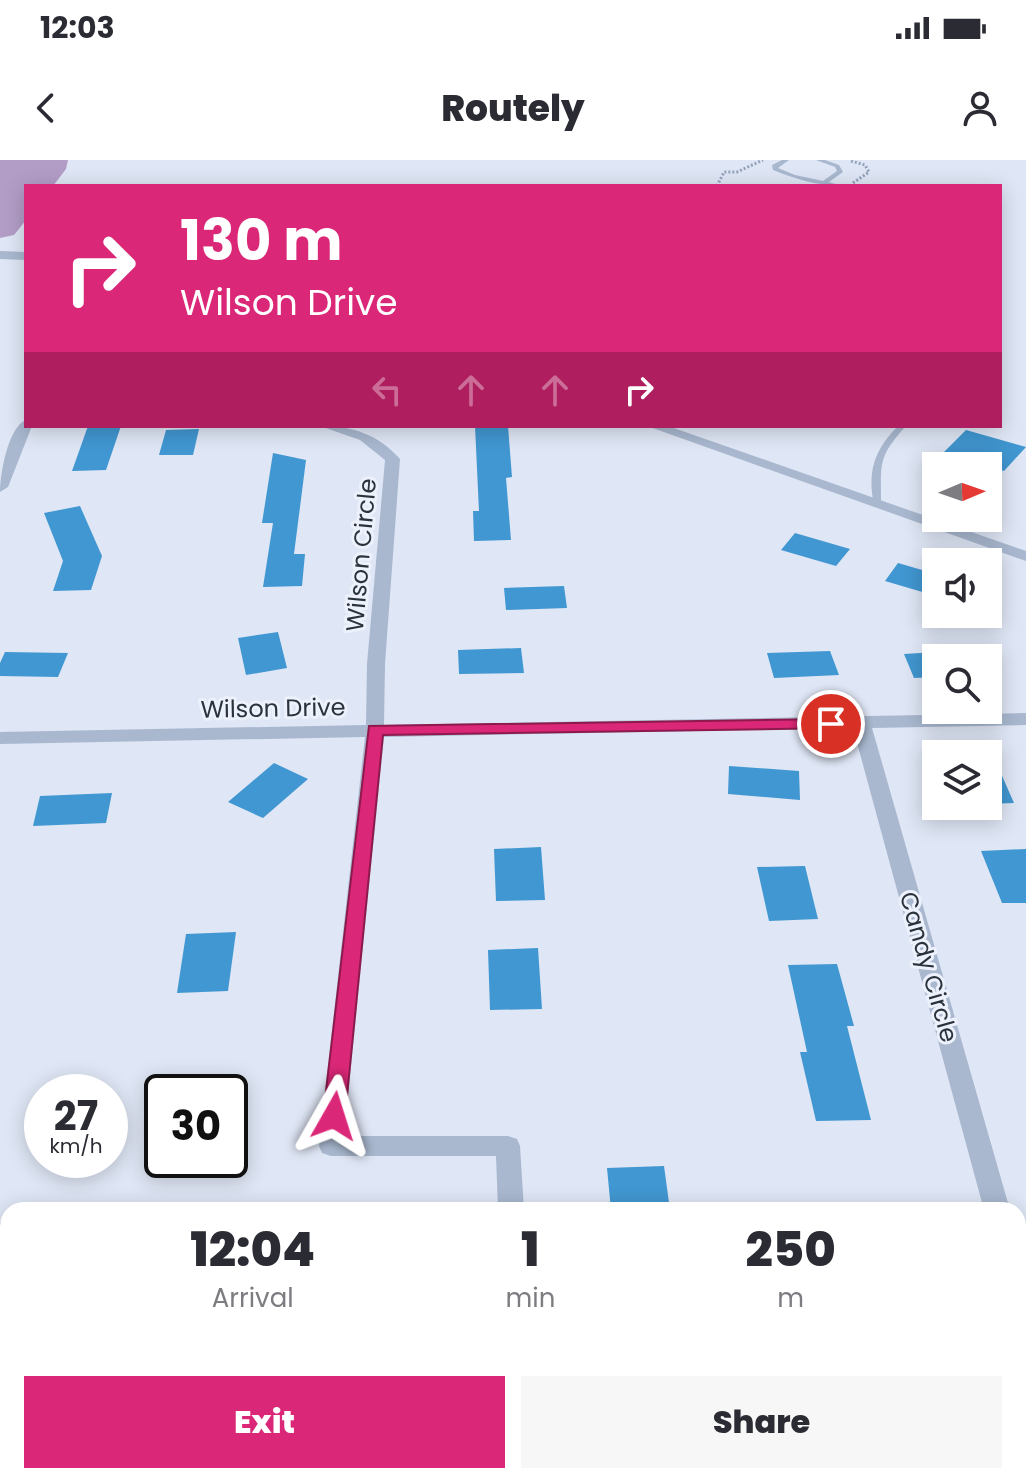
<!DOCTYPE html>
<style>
:root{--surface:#fff;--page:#f7f7f7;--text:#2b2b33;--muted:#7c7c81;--accent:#db2777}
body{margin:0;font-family:Poppins,sans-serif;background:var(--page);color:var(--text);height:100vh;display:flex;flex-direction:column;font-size:30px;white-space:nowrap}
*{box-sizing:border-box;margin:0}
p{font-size:26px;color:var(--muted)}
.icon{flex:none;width:44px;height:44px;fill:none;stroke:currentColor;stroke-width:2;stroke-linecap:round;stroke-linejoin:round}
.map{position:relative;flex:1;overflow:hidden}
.panel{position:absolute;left:0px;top:1042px;width:1026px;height:282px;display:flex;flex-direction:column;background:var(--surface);border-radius:24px 24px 0 0;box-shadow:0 4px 20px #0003}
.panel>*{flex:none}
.hud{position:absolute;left:24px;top:24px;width:978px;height:244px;border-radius:0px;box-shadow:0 4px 20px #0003;background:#db2777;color:#fff;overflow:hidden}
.needle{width:52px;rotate:88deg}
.tools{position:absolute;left:922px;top:292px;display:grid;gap:16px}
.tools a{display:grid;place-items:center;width:80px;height:80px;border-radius:0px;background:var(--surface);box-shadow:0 4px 20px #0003;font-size:40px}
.speed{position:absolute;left:24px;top:914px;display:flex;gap:16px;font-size:40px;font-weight:700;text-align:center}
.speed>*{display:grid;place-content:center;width:104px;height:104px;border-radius:50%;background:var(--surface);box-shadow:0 4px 20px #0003;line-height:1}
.speed small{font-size:20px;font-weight:400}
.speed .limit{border:4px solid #111;border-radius:12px;background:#fff;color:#111}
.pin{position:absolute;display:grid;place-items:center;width:68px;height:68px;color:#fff;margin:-34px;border:4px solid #fff;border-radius:50%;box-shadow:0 2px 8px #0007}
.me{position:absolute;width:88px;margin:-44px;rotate:6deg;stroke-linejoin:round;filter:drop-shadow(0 0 6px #0008)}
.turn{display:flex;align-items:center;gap:28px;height:168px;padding:0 24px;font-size:36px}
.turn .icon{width:104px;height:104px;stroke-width:2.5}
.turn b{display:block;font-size:56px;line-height:68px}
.lanes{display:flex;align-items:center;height:76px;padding:0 24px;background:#0003;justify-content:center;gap:40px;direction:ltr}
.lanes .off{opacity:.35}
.eta{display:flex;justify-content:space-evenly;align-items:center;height:136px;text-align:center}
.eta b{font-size:48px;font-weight:800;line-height:56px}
.cta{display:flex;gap:16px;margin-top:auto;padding:16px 24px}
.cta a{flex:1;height:92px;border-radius:0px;background:var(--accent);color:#fff;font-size:32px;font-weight:800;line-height:92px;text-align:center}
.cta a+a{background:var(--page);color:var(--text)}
.status{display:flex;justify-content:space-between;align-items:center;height:56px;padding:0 40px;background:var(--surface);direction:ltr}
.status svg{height:22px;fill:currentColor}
header{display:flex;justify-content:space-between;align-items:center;height:104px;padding:0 24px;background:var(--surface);font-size:36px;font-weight:800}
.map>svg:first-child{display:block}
.green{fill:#b29dc7}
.building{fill:#4197d1}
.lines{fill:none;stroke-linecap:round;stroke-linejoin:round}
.path{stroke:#93a3bb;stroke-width:3;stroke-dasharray:2 2;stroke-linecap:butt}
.service{fill:#a9b8cf;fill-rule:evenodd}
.minor{fill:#a9b8cf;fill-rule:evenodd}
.tertiary{fill:#a9b8cf;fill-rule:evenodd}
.route{fill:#db2777;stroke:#8e194d;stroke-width:2}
.labels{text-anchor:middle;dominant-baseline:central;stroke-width:6;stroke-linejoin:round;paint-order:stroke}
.street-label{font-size:24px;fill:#2a333c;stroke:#edf1fc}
</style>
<div class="status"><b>12:03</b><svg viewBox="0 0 49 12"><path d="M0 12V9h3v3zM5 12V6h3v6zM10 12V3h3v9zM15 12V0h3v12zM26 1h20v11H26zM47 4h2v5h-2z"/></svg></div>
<header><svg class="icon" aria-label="back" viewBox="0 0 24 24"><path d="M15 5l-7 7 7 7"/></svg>Routely<svg class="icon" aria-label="person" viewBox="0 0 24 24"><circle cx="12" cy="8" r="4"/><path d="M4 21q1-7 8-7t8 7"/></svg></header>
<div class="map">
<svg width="1026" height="1323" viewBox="0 0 1026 1323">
<rect width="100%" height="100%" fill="#dfe6f5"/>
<path class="green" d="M 0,0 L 68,0 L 66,9 L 53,26 L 26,26 L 26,60 L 14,75 L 0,78 Z
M 0,1062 L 8,1062 L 8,1316 L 277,1316 L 277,1323 L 0,1323 Z"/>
<path class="building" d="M 88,266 L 121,266 L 106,310 L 72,311 Z
M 475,266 L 508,266 L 512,317 L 506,318 L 511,380 L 474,381 L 473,351 L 479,351 Z
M 199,269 L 193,295 L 159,295 L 166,270 Z
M 966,270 L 1026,287 L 1004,311 L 943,293 Z
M 273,293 L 306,300 L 294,394 L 305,394 L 302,426 L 263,427 L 273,363 L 262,363 Z
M 80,346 L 102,396 L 91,430 L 53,431 L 63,401 L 44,353 Z
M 795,373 L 850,389 L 836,406 L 781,390 Z
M 898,403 L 936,414 L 936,436 L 885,421 Z
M 564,426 L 567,448 L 506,450 L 504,428 Z
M 278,472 L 287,508 L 246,515 L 238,478 Z
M 521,488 L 524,513 L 459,514 L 458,490 Z
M 830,491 L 839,515 L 774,518 L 767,493 Z
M 5,492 L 68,493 L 58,517 L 0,516 L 0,503 Z
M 936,492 L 936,517 L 914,518 L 904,494 Z
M 988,584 L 1014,643 L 988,644 Z
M 274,603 L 308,619 L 263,658 L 228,642 Z
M 729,606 L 799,611 L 800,640 L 728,634 Z
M 112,633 L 106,663 L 33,666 L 40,636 Z
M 541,687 L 545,740 L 496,741 L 494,689 Z
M 1026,689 L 1026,743 L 1002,743 L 981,691 Z
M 805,706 L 818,759 L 769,761 L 757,707 Z
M 236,772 L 228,831 L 177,833 L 186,774 Z
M 538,788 L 542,849 L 490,850 L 488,790 Z
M 837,804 L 854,866 L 847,866 L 871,960 L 816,961 L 800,892 L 807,892 L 788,805 Z
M 664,1006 L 670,1050 L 611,1050 L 607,1008 Z"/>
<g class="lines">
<path class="path" d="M 851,1 L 865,5 L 869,12 L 853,23
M 717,26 L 724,12 L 737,12 L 763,0"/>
<path class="service" d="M 782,0 L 789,0 L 778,8 L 795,15 L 823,21 L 837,11 L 835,7 L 816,0 L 825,0 L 839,5 L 843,12 L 829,22 L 842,26 C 819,26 795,19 773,10 L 772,5 Z
M 898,266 L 906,266 C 878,297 881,302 881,343 L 877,346 L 874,345 C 867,312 874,290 898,266 Z"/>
<path class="minor" d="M 26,260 L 26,266 L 32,266 L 8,327 L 0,332 C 0,314 8,267 26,260 Z
M 320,266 C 352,266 378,274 400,299 L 385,504 L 384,565 L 1026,553 L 1026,565 L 872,568 L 1010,1050 L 984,1050 L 853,568 L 384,577 L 344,976 L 508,976 L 517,979 L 520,986 L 524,1050 L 498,1050 L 496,996 L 331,996 L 322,993 L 319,986 L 365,577 L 0,584 L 0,572 L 366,565 L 367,504 L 385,300 L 360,280 Z
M 1018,1112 L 1026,1115 L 1026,1164 L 1018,1161 Z
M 509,1316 L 539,1316 L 538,1323 L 508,1323 Z"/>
<path class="tertiary" d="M 0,91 L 26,92 L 26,100 L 0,99 Z
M 647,266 L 668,266 L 1026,391 L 1026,401 Z"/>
</g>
<path class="route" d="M 831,559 L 837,560 L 839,564 L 837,568 L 383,575 L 345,956 L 342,963 L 334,965 L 326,963 L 323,956 L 369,566 Z"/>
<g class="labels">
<g class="street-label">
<text transform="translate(361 395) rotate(-85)">Wilson Circle</text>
<text transform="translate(273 548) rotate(-1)">Wilson Drive</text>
<text transform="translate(929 807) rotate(74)">Candy Circle</text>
</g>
</g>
</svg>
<div class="tools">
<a><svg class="needle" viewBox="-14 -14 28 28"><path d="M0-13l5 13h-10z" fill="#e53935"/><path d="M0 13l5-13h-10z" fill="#7c7c81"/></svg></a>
<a><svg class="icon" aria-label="sound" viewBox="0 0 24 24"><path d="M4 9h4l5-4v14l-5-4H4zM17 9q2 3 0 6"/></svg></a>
<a><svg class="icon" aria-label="search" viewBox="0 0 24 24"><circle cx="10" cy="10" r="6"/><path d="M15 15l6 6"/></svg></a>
<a><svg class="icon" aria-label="layers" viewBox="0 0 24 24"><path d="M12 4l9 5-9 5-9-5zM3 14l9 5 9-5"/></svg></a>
</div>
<div class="speed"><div>27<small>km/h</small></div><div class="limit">30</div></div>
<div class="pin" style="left:831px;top:564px;background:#d93025"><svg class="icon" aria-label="arrive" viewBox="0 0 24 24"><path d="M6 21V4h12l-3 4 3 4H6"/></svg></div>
<svg class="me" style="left:334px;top:956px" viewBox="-20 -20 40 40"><path d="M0-17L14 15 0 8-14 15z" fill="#db2777" stroke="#fff" stroke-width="4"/></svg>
<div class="hud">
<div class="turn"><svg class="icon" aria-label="right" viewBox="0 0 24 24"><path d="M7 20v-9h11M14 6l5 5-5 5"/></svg><div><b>130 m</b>Wilson Drive</div></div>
<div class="lanes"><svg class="icon off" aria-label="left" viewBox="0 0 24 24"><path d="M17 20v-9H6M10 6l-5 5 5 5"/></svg><svg class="icon off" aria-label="ahead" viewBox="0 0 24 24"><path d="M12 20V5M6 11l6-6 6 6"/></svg><svg class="icon off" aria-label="ahead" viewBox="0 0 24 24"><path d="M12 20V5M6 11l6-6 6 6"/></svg><svg class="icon" aria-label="right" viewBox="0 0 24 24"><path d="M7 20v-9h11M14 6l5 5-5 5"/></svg></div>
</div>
<section class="panel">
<div class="eta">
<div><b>12:04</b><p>Arrival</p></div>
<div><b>1</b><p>min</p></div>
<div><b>250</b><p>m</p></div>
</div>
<div class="cta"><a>Exit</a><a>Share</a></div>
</section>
</div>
